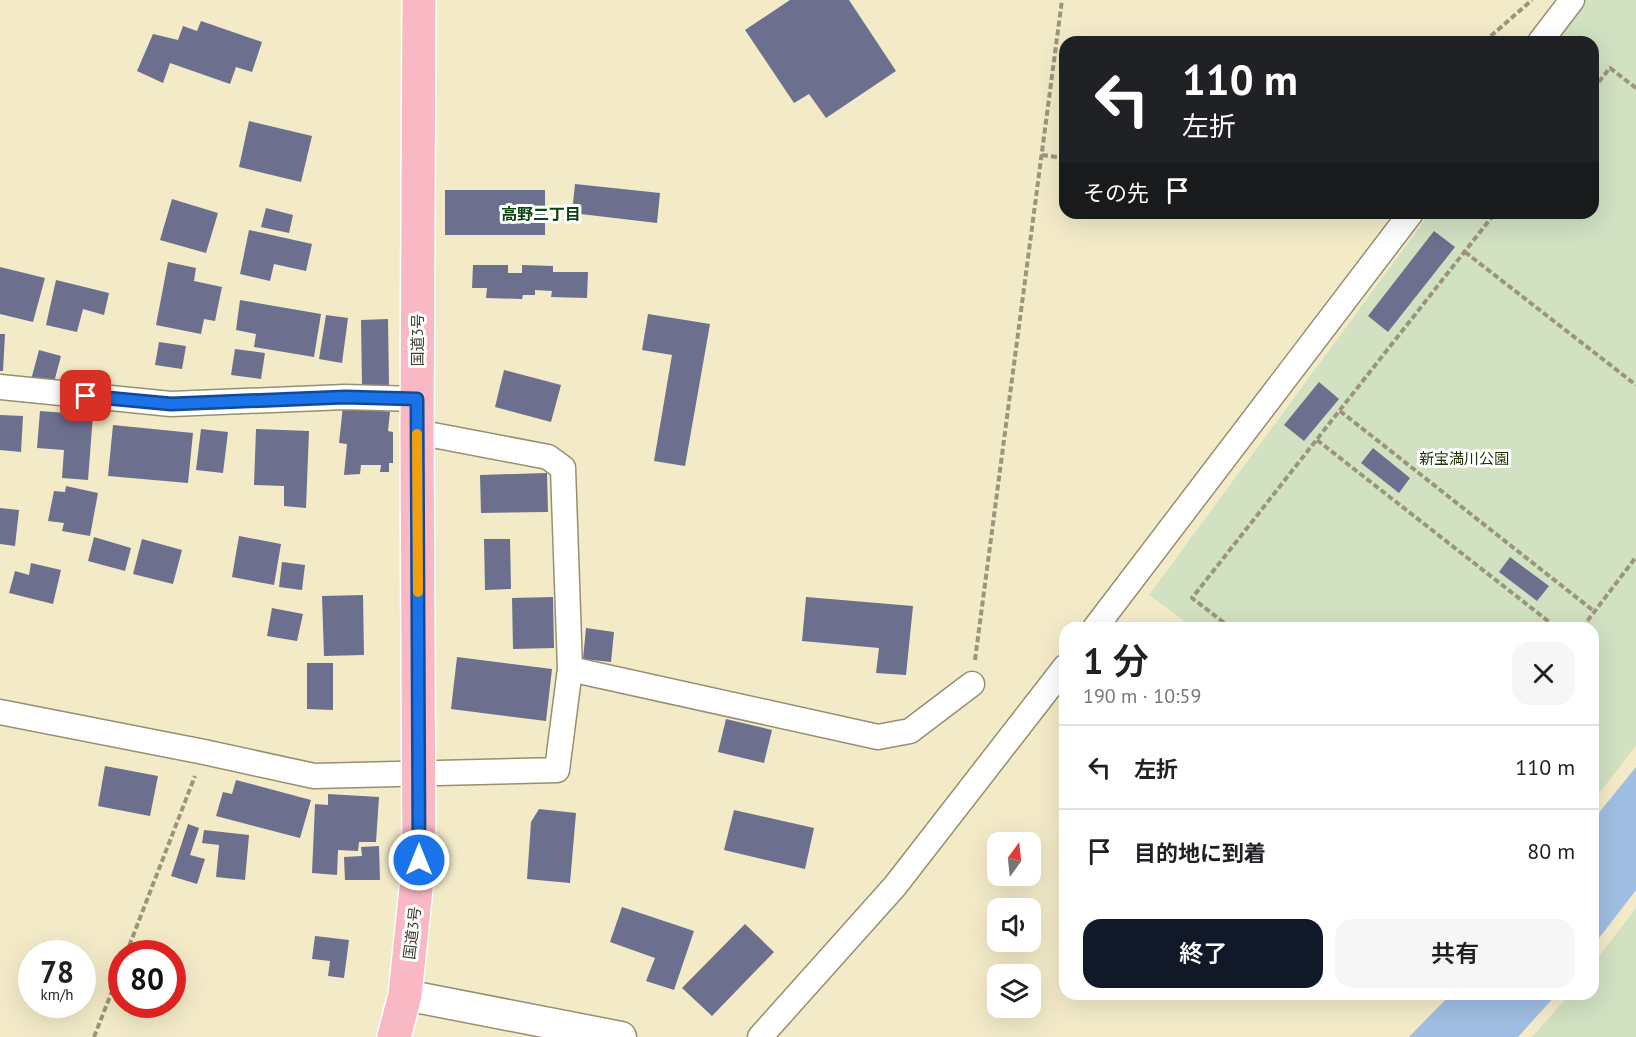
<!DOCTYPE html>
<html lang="ja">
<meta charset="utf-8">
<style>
:root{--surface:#fff;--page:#f6f6f6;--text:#202124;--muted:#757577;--line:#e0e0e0;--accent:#111827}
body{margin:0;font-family:"PT Sans","Noto Sans JP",sans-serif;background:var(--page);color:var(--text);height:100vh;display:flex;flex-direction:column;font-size:22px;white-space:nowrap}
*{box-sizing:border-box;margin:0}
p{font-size:20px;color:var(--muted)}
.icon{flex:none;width:33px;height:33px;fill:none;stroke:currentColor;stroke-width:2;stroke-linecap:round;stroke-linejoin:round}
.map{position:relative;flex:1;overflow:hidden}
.side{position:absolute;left:1059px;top:622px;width:540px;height:378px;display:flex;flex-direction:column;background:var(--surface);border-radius:18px;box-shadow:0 6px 24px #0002}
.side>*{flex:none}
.banner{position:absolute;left:1059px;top:36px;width:540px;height:183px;border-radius:18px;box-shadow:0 6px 24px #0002;background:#202124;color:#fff;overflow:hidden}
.needle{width:39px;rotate:15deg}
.controls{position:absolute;left:987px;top:832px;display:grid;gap:12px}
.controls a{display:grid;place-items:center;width:54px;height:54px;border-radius:12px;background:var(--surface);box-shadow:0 6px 24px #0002;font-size:30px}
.speed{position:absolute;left:18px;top:940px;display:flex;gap:12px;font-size:30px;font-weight:700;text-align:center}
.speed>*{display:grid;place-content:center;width:78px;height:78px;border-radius:50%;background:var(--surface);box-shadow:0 6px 24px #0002;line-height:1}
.speed small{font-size:15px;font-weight:400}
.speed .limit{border:9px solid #d22;background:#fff;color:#111}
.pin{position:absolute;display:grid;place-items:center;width:51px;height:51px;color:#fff;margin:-26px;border-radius:12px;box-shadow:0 3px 9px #0006}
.me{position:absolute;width:66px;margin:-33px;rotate:0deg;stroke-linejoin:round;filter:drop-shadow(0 0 4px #0008)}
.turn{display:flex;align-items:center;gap:21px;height:126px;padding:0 24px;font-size:27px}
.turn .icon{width:78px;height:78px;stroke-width:2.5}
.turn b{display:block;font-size:42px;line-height:51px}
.then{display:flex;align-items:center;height:57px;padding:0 24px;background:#0003;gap:12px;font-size:22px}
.round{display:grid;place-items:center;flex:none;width:63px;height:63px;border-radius:18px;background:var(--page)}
.overview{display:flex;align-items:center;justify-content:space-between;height:102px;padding:0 24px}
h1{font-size:36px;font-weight:600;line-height:45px}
.cta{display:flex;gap:12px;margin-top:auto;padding:12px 24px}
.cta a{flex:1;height:69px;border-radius:18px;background:var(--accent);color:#fff;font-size:24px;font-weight:600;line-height:69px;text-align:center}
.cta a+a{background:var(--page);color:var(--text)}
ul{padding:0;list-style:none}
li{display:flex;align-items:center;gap:18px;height:84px;padding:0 24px;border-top:2px solid var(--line)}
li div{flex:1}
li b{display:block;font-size:22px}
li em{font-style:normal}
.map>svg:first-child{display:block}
.green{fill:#d2e1c2}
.water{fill:#a0bee3}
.building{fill:#6c6f8d}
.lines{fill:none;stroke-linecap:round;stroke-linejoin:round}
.minor-casing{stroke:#978f6f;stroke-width:27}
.tertiary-casing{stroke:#978f6f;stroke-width:33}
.trunk-casing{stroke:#fff;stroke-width:36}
.path{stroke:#9b957c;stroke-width:4;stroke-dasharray:6 3;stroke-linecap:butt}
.minor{stroke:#fff;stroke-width:24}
.tertiary{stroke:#fff;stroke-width:30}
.trunk{stroke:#f8b8c4;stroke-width:33}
.route-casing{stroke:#114b97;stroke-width:15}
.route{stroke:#1a73e8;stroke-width:10}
.slow{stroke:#f59e0b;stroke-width:10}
.labels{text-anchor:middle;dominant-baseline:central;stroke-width:6;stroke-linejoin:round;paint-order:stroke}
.street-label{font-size:15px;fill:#3f3c2e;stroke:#fff}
.park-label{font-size:15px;fill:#1f3000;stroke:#fff}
.neighbourhood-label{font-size:16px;font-weight:bold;fill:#0c4410;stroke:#fff}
</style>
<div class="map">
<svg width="1636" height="1037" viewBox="0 0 1636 1037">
<rect width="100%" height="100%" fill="#f3ebc8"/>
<path class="green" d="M 1585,0 L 1636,0 L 1636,746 L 1593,801 L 1593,628 L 1194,628 L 1149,595 L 1430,213 L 1593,213 L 1593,42 L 1554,42 Z
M 1636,908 L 1636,1037 L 1532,1037 L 1569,995 L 1593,994 L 1593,964 Z"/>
<path class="water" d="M 1636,767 L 1636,890 L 1593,946 L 1593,820 Z
M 1451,994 L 1556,994 L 1556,995 L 1518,1037 L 1409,1037 Z"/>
<path class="building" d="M 790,0 L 849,0 L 896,71 L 826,118 L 809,94 L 794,103 L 745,30 Z
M 201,21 L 262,42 L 252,72 L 236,67 L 230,84 L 170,63 L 163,83 L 137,71 L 153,34 L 178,40 L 183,26 L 197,31 Z
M 249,121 L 312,136 L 301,182 L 239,167 Z
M 575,184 L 660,193 L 657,223 L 572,213 Z
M 445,190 L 545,190 L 545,235 L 445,235 Z
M 172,199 L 218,213 L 206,253 L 160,240 Z
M 266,208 L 293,215 L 289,233 L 261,227 Z
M 249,230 L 312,244 L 306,271 L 274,264 L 270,281 L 240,274 Z
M 1434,231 L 1455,247 L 1388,332 L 1368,316 Z
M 168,262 L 196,268 L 194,281 L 222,287 L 215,321 L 204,319 L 201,334 L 156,325 Z
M 473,265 L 508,265 L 508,273 L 522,273 L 522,265 L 553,266 L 553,272 L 588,272 L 587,298 L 551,297 L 552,291 L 535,290 L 535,295 L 523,295 L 522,299 L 486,298 L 487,288 L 472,288 Z
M 0,267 L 45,278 L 33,322 L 0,314 Z
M 56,280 L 109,293 L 104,315 L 83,309 L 77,332 L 46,325 Z
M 240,300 L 321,314 L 314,357 L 254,347 L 256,334 L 236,330 Z
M 648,314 L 710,324 L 685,466 L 654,461 L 672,355 L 642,350 Z
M 326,315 L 348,318 L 342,363 L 319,359 Z
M 388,319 L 389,385 L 362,386 L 361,320 Z
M 0,334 L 5,334 L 3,371 L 0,371 Z
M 159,342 L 186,346 L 182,369 L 155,365 Z
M 235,349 L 265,353 L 261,379 L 231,375 Z
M 39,350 L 61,356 L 53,386 L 31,380 Z
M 504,370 L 561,385 L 551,422 L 495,407 Z
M 1319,382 L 1339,399 L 1304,441 L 1284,425 Z
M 343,406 L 390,412 L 388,431 L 393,432 L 393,463 L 389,463 L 389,472 L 380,472 L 381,465 L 361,465 L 360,474 L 344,475 L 347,444 L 339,443 Z
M 40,411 L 93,415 L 88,480 L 62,478 L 64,450 L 37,448 Z
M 0,415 L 23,416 L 21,452 L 0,450 Z
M 113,425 L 193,433 L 188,483 L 108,476 Z
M 201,429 L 228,432 L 223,473 L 196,470 Z
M 256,429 L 309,431 L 306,508 L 284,506 L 284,486 L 254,485 Z
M 1373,448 L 1410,478 L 1399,493 L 1361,463 Z
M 547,473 L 548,512 L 481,513 L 480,475 Z
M 66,486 L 98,493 L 90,536 L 62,531 L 64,523 L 48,521 L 54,491 L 65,492 Z
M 0,508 L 19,510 L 15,546 L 0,544 Z
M 239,536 L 281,544 L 274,585 L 232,577 Z
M 94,537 L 131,548 L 125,571 L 88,561 Z
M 142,539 L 182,550 L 173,584 L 133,574 Z
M 484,539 L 510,539 L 511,589 L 485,590 Z
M 1510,557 L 1549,586 L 1537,601 L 1499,572 Z
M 282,562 L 305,565 L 302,590 L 279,587 Z
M 31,563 L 61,570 L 53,604 L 9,593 L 15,571 L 29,575 Z
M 363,595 L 364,655 L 324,656 L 322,596 Z
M 553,597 L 554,648 L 513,649 L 512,598 Z
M 806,597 L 913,606 L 906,675 L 876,673 L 879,648 L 802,641 Z
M 272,608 L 303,614 L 297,641 L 267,636 Z
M 586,628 L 614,632 L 611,662 L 583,659 Z
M 457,657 L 552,669 L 546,721 L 451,709 Z
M 307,663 L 333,663 L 333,710 L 307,709 Z
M 726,719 L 772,730 L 764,763 L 718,752 Z
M 105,766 L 158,776 L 150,816 L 98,806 Z
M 236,780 L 311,800 L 300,838 L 216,816 L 223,792 L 232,794 Z
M 328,794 L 379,797 L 376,842 L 359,842 L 358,851 L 338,850 L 337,875 L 312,873 L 315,804 L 328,805 Z
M 539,809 L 576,813 L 570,883 L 527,879 L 531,822 Z
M 734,810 L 814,828 L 805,869 L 724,850 Z
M 188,824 L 199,828 L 190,855 L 205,859 L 197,884 L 171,876 Z
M 204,830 L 249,835 L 245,880 L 216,877 L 219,845 L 202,843 Z
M 379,846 L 380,880 L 345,880 L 344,857 L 362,856 L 361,847 Z
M 622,907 L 694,931 L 674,990 L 646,981 L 655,958 L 610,942 Z
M 745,924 L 774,952 L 712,1016 L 682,988 Z
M 315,936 L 349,940 L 344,978 L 328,976 L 330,961 L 312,959 Z"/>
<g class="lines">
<g class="minor-casing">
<path id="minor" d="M 1540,42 L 1572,0
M 0,387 L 171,404 L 345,397 L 417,399
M 417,432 L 548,457 L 563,468 L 570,669
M 1095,628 L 1411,213
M 0,712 L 204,752 L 314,776 L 557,770 L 570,669 L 878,737 L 910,731 L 972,684
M 760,1037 L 895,886 L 1065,667"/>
</g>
<g class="tertiary-casing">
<path id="tertiary" d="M 405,995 L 621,1037"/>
</g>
<g class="trunk-casing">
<path id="trunk" d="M 394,1037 L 405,995 L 419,860 L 417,432 L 419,0"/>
</g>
<path class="path" d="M 1484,42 L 1532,0
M 1593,89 L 1610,68 L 1636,88
M 1042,155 L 1065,158
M 1465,252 L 1636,385
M 1340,411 L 1595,612
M 1317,440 L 1557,628
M 1231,628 L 1192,598 L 1495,213
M 1582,628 L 1636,557
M 975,660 L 1062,0
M 126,954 L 195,776
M 94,1037 L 122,966"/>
<use href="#minor" class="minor"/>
<use href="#tertiary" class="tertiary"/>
<use href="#trunk" class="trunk"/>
</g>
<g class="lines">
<g class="route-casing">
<path id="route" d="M 86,396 L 171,404 L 345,397 L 417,399 L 419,860"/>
</g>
<use href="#route" class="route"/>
<path class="slow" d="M 417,434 L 418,592"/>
</g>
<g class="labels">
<g class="street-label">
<text transform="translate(417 340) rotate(-90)">国道3号</text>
<text transform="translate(412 933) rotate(-83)">国道3号</text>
</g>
<g class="park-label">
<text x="1464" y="458">新宝満川公園</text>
</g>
<g class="neighbourhood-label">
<text x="541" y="214">高野二丁目</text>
</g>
</g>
</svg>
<div class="controls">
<a><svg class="needle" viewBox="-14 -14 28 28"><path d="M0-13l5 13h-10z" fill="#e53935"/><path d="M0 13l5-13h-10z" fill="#757577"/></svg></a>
<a><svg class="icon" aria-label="sound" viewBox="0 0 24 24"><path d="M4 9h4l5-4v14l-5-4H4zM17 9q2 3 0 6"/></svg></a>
<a><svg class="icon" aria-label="layers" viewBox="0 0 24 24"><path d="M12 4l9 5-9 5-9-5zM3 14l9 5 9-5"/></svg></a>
</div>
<div class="speed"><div>78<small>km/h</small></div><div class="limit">80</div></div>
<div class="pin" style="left:86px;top:396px;background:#d93025"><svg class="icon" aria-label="arrive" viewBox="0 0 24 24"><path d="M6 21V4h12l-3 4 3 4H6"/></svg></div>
<svg class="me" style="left:419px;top:860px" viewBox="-20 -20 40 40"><circle r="17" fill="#1a73e8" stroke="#fff" stroke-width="3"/><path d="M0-11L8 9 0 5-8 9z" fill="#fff"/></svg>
<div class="banner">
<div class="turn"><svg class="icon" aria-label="left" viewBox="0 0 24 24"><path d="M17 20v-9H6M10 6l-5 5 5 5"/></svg><div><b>110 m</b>左折</div></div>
<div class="then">その先<svg class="icon" aria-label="arrive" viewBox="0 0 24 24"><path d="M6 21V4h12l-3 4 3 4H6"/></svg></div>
</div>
<section class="side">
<div class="overview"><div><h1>1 分</h1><p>190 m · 10:59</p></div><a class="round"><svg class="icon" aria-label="close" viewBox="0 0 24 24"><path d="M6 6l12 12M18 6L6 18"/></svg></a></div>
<ul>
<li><svg class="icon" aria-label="left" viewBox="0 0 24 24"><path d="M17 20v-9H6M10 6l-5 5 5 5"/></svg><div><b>左折</b></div><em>110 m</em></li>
<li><svg class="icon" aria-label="arrive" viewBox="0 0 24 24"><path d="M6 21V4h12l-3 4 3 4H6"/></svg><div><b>目的地に到着</b></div><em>80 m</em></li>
</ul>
<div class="cta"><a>終了</a><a>共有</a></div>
</section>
</div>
